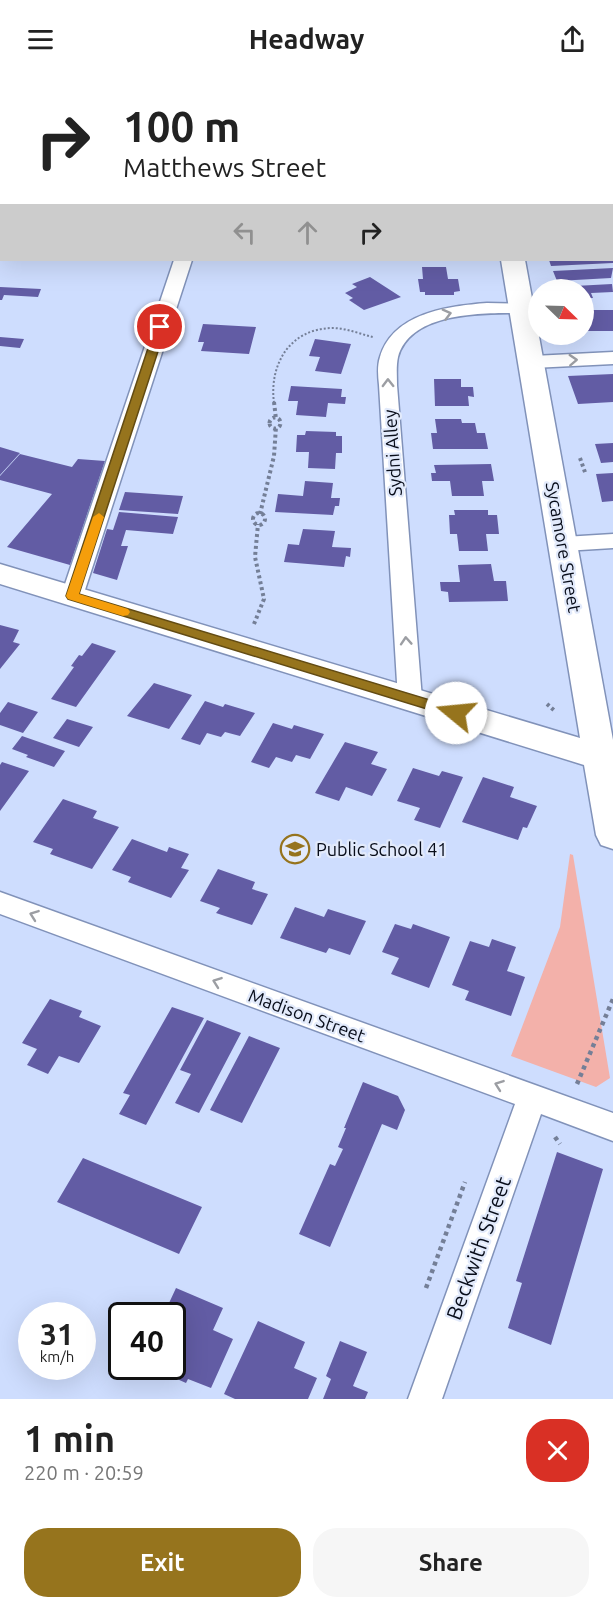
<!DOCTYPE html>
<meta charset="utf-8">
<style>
:root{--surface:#fff;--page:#f6f6f6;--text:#222;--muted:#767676;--accent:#96741d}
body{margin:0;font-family:Ubuntu,sans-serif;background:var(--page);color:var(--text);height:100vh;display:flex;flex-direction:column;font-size:22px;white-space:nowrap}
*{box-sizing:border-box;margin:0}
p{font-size:20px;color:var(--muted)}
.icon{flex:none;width:33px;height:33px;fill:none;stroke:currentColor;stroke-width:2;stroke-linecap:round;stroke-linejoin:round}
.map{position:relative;height:1321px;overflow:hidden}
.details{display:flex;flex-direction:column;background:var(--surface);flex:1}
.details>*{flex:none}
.hud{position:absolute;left:0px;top:0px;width:614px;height:183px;box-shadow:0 6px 24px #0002;background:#fff;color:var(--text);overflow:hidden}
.needle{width:39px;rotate:113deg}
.controls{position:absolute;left:528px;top:201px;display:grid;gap:12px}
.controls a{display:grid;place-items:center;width:66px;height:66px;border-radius:50%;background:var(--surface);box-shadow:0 6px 24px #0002;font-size:30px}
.speed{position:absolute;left:18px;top:1224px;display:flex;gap:12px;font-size:30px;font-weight:700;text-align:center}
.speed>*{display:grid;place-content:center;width:78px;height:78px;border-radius:50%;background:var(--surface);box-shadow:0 6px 24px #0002;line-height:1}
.speed small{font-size:15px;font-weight:400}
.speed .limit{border:3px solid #111;border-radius:9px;background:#fff;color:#111}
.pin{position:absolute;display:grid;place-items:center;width:51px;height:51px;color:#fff;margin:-26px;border:3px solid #fff;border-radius:50%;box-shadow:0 2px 6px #0007}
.me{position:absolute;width:66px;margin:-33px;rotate:287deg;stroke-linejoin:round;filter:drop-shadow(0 0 4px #0008)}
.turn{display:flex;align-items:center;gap:21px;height:126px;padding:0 24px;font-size:27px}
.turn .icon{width:78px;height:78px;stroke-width:2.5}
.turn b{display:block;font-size:42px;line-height:51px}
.lanes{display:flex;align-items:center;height:57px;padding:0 24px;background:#0003;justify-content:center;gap:30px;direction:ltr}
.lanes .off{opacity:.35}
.round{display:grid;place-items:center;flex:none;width:63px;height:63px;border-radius:24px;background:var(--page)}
.overview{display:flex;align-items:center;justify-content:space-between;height:102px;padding:0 24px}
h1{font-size:36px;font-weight:700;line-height:45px}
.action{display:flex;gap:12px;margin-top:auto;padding:12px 24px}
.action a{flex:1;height:69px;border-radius:24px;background:var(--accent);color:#fff;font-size:24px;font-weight:700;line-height:69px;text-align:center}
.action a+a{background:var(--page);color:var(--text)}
header{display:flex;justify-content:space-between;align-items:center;height:78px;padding:0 24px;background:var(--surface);font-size:27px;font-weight:700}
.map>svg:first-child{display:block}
.green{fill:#f3b1aa}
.building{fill:#625ca4}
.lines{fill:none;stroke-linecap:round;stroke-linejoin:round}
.lane-casing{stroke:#8192b9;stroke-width:3}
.street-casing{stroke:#8192b9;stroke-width:3}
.secondary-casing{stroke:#8192b9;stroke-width:3}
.path-far2{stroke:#747f97;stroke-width:2;stroke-dasharray:2 2;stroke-linecap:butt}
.path-far1{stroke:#747f97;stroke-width:4;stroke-dasharray:3 3;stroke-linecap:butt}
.path{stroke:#747f97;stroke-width:4.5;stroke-dasharray:4 4;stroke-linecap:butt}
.lane{fill:#fff;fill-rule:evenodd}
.street{fill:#fff;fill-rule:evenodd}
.secondary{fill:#fff;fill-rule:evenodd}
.oneway{stroke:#9c9ea3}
.route{fill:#96741d;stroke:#624b13;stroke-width:1.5}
.slow{fill:#f59e0b}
.labels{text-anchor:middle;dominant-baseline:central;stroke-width:4.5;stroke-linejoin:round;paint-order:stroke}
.street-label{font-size:18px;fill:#070c19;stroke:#e2eafb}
.poi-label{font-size:18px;fill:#070c19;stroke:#e2eafb;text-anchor:start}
.near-street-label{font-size:21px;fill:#070c19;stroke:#e2eafb}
</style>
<header><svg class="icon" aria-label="menu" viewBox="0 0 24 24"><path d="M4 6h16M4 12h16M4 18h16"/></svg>Headway<svg class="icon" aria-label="share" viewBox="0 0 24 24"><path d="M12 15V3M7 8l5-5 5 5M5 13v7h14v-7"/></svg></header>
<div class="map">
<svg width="613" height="1321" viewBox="0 0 613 1321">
<rect width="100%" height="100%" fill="#ceddfe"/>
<path class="green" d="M 570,776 L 573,777 L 610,1000 L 596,1009 L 511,978 L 560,849 Z"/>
<path class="building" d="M 549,182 L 613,182 L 613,185 L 551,188 Z
M 422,189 L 446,189 L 448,201 L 458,201 L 460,213 L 454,214 L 454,217 L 425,217 L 425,214 L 420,214 L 418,201 L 423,201 Z
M 613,190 L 611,200 L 557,203 L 553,193 Z
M 370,199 L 401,219 L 364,232 L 349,222 L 353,220 L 345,215 L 357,209 L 352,206 Z
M 612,206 L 613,214 L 591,215 L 593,220 L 584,220 L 584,212 L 557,212 L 556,209 Z
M 0,209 L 41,211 L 38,219 L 4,217 L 2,222 L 0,222 Z
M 586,232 L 613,232 L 613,253 L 586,253 L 584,243 L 584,239 L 588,239 Z
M 203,246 L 256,249 L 249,276 L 201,273 L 204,264 L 198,264 Z
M 0,259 L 24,261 L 20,270 L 0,268 Z
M 315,261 L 351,266 L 341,296 L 315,293 L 320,279 L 309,278 Z
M 613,296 L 613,324 L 578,326 L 568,298 Z
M 434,301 L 461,301 L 461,309 L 473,309 L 474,319 L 468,318 L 469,328 L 435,328 Z
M 291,308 L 342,311 L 341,319 L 346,319 L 345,326 L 328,325 L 326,339 L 296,337 L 298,323 L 288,323 Z
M 435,341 L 461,341 L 462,345 L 475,345 L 477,355 L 485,355 L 488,371 L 433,371 L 431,355 L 437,355 Z
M 306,353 L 336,354 L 336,358 L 342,358 L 342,375 L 336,375 L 335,391 L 308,390 L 309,374 L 296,374 L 297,357 L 305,357 Z
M 613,365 L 613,384 L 601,385 L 595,366 Z
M 0,369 L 20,375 L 0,397 Z
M 20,376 L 72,389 L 78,381 L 105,383 L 70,487 L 7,469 L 52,416 L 0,402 L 0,398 Z
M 491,386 L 494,403 L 482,403 L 484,418 L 452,418 L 450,403 L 432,403 L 431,395 L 436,395 L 434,387 Z
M 613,395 L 613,423 L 602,424 L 596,396 Z
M 305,403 L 333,405 L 331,420 L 340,420 L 339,428 L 335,428 L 333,437 L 275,434 L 278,416 L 303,418 Z
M 125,414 L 183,418 L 178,436 L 119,432 Z
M 454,432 L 488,432 L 488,437 L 497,437 L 499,456 L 486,456 L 488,473 L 459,473 L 457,456 L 450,456 L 449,437 L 455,437 Z
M 119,434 L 178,439 L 173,456 L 126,452 L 121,468 L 128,468 L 117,502 L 93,495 L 107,451 L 113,452 Z
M 303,451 L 335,453 L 332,469 L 351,470 L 350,479 L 346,478 L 344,489 L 284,484 L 288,466 L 299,467 Z
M 491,486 L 494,503 L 506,503 L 508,523 L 449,524 L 448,514 L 441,513 L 440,504 L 460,504 L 458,487 Z
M 0,547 L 19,552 L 13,564 L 20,566 L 0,591 Z
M 92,565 L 116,573 L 76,629 L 51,621 L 74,589 L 71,588 L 79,577 L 82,578 Z
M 154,605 L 192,617 L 169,651 L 127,638 Z
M 205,623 L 223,629 L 225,626 L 255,635 L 240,658 L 225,654 L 221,659 L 207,655 L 200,667 L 181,661 Z
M 8,624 L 38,634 L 23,655 L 0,647 L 0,635 Z
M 67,641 L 93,649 L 79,669 L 53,660 Z
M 273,645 L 292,651 L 294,647 L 324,656 L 310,681 L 296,677 L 292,684 L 276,679 L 269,690 L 251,684 Z
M 22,658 L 65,673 L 54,689 L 26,679 L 28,677 L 12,671 Z
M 345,664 L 378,674 L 371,686 L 387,691 L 372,718 L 346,709 L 339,723 L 315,715 Z
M 2,684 L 29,693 L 0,733 L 0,687 Z
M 413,690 L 439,698 L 442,693 L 463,699 L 440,750 L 414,742 L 420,730 L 397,723 Z
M 483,699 L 514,709 L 510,719 L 537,728 L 527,750 L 523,749 L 518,762 L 462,744 Z
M 63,721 L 97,733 L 93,740 L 119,749 L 92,791 L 50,776 L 53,771 L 33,764 Z
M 132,761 L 167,774 L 169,769 L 189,776 L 181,790 L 189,792 L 171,820 L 128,804 L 131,799 L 112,792 Z
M 218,791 L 255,804 L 252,811 L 268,816 L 252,847 L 216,835 L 220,830 L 200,823 Z
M 295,829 L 324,839 L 328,831 L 366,843 L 350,877 L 329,870 L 326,875 L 280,860 Z
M 395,846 L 411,851 L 413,846 L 450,859 L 429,910 L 391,896 L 399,880 L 382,874 Z
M 492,861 L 516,869 L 507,893 L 525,899 L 511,938 L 465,922 L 469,913 L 452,907 L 470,863 L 489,869 Z
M 50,921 L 82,933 L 79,939 L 101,948 L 79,985 L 59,978 L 48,996 L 27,987 L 37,971 L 22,965 Z
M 172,929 L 204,940 L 146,1047 L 119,1036 L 130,1017 L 123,1015 Z
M 207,942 L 241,955 L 199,1035 L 175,1025 L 191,996 L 180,992 Z
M 249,958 L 280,970 L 242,1045 L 210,1032 Z
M 363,1004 L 398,1018 L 405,1032 L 397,1052 L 382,1046 L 330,1169 L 299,1156 L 330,1086 L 335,1088 L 343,1071 L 338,1069 L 346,1050 L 344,1050 Z
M 557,1074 L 603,1091 L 551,1267 L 508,1250 L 522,1205 L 516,1203 Z
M 83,1080 L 202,1129 L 179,1176 L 57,1124 Z
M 176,1210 L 223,1230 L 213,1252 L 233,1261 L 211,1310 L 188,1301 L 186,1305 L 148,1288 L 172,1288 L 172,1238 L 163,1238 Z
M 258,1243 L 305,1264 L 294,1290 L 317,1300 L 308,1321 L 235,1321 L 224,1316 Z
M 340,1263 L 367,1274 L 353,1308 L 368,1314 L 365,1321 L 323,1321 L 331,1301 L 326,1298 Z"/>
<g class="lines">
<g class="lane-casing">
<path id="lane" d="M 151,0 L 159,0 L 151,2 Z
M 206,0 L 214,0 L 214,2 L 206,2 Z
M 318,0 L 326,0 L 318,2 Z"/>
</g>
<g class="street-casing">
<path id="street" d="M 0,81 L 2,81 L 2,91 L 0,91 Z
M 2,100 L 2,112 L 0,113 L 0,101 Z
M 612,100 L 613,100 L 612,111 Z
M 174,182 L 192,182 L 83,518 L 80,523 L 72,525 L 64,523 L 61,518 Z
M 487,225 L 528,226 L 531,230 L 528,234 L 522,235 C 485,235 411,233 398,279 C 396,288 397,298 397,307 L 422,621 L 418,627 L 410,630 L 402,627 L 398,621 L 379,307 C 378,298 377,288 380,279 C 393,235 448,228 487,225 Z
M 613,274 L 613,286 L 533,290 L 526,288 L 524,284 L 526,280 L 533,278 Z
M 613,456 L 613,470 L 564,473 L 557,471 L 553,466 L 557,461 L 564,459 Z
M 0,814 L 613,1035 L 613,1063 L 541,1036 L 442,1321 L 408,1321 L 515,1026 L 0,836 Z"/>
</g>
<g class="secondary-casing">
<path id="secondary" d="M 472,0 L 492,0 L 492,2 L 472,2 Z
M 501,182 L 525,182 L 613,662 L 613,771 L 601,767 L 596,757 L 584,687 L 0,506 L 0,486 L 580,660 Z"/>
</g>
<path class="path-far2" d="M 274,325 C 269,287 289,251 332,250 C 346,250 360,256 373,259"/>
<path class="path-far1" d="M 274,324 L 276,341
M269.5 345a5.5 5.5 0 1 1 11 0a5.5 5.5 0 1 1-11 0Z
M 580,380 L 586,397
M253 441a6 6 0 1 1 12 0a6 6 0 1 1-12 0Z
M 260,436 L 274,378 L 276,349
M 254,546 L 264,521 L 255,479 L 258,446
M 547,626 L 556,634"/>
<path class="path" d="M 577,1006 L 613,921
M 555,1059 L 560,1066
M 426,1210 L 465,1104"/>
<use href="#lane" class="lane"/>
<use href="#street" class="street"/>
<use href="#secondary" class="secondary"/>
</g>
<defs><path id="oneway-chevron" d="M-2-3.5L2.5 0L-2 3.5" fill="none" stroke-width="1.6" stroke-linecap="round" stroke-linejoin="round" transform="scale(1.5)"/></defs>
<g class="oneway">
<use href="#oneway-chevron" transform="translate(447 236) rotate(-15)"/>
<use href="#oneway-chevron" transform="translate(573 282) rotate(-3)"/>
<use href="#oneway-chevron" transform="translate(388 305) rotate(-91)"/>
<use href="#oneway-chevron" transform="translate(406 563) rotate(-94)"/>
<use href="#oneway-chevron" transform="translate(34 837) rotate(-160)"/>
<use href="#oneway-chevron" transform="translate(217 904) rotate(-160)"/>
<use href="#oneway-chevron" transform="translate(499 1007) rotate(-160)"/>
</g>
<path class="route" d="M 160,246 L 166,249 L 79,516 L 460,631 L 462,635 L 460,638 L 456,640 L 68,521 L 66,518 L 155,249 Z"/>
<path class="slow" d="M 99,435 L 104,439 L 79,516 L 128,531 L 130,534 L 128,537 L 123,538 L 68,521 L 66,518 L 93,439 Z"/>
<defs>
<g id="school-ring" transform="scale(1.5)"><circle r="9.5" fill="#e2eafb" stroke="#96741d" stroke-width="1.5"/><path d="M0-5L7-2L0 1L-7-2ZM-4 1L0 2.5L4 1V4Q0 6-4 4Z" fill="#96741d"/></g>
</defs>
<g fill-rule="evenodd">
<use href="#school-ring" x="295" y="771"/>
</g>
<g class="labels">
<g class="street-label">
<text transform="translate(392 375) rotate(-94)">Sydni Alley</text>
<text transform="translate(564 469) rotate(80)">Sycamore Street</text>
<text transform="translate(307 937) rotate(20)">Madison Street</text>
</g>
<g class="poi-label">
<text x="316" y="771">Public School 41</text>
</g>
<g class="near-street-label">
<text transform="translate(478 1170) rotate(-70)">Beckwith Street</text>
</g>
</g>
</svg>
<div class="controls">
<a><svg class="needle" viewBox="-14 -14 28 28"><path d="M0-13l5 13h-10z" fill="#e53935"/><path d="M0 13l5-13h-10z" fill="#767676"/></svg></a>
</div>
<div class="speed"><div>31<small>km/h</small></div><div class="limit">40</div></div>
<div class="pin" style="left:160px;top:249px;background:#d93025"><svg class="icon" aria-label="arrive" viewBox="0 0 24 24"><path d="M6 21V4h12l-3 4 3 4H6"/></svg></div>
<svg class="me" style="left:456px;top:635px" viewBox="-20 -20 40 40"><circle r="19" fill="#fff"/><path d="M0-13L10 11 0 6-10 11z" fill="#96741d"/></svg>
<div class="hud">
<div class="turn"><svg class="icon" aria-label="right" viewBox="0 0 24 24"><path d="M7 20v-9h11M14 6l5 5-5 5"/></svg><div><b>100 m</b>Matthews Street</div></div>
<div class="lanes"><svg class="icon off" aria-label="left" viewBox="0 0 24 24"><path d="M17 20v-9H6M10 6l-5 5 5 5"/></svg><svg class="icon off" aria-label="ahead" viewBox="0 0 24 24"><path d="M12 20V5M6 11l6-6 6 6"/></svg><svg class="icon" aria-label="right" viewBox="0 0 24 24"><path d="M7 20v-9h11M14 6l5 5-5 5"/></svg></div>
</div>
</div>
<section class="details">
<div class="overview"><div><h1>1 min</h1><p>220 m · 20:59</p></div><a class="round" style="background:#d93025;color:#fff"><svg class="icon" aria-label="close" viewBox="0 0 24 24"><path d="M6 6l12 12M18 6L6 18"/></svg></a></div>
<div class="action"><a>Exit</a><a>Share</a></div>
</section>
